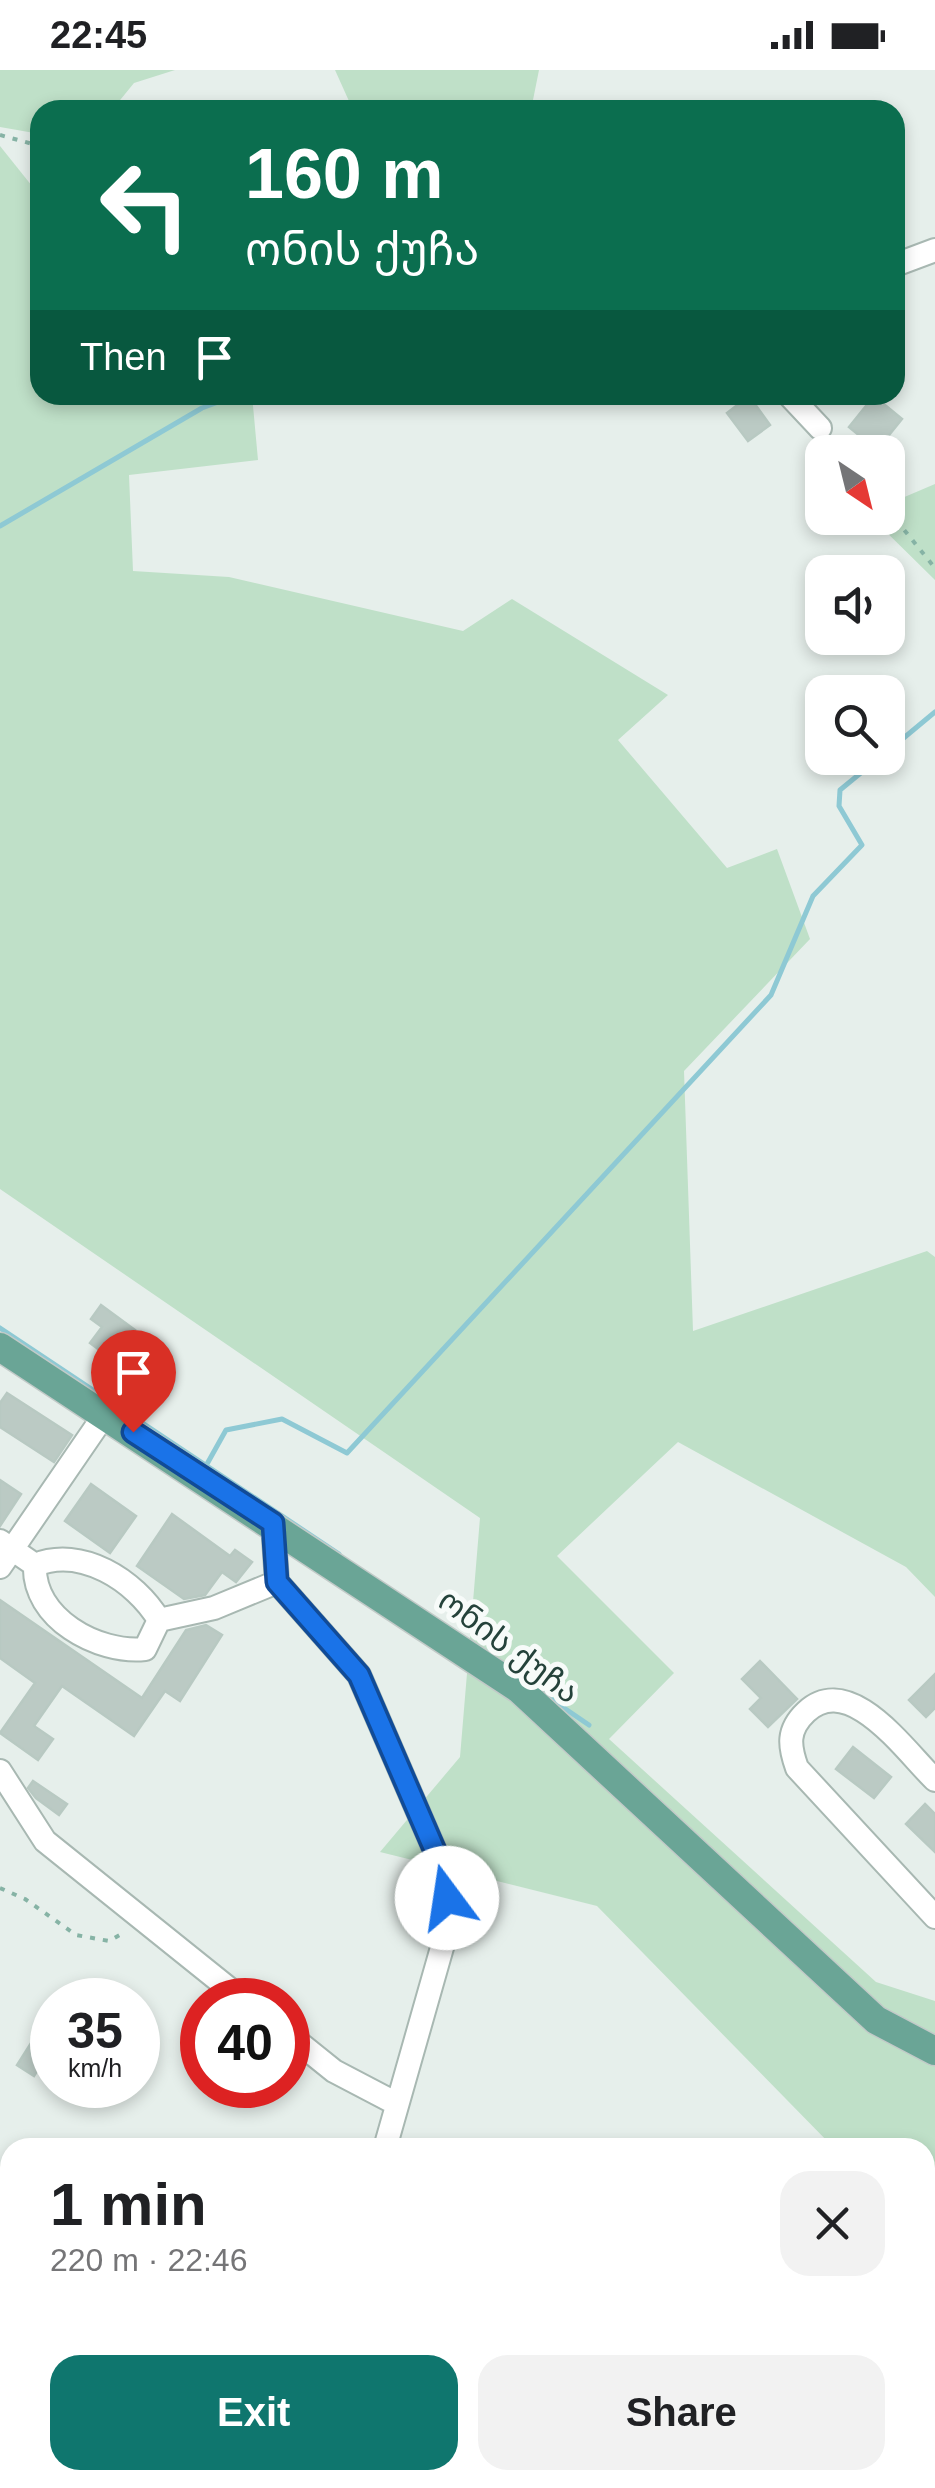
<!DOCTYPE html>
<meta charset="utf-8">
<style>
:root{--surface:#fff;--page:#f2f2f2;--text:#202124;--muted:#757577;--accent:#0f766e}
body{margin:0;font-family:Helvetica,"Noto Sans Georgian",sans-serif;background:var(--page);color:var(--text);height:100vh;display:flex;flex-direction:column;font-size:38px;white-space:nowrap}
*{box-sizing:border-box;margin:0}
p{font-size:32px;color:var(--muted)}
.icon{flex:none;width:55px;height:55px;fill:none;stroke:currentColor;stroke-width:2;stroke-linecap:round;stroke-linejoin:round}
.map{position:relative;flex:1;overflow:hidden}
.panel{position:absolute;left:0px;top:2068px;width:935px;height:352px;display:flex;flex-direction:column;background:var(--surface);border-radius:30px 30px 0 0;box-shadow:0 5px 15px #0003}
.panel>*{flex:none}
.banner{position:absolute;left:30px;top:30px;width:875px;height:305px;border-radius:30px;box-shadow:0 5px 15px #0003;background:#0b6e4f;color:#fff;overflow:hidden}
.needle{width:65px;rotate:145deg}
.fabs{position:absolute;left:805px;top:365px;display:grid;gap:20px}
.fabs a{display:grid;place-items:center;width:100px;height:100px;border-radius:20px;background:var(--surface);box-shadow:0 5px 15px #0003;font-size:50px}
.speed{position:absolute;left:30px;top:1908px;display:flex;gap:20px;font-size:50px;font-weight:700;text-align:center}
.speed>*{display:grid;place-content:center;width:130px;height:130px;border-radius:50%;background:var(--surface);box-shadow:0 5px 15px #0003;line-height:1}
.speed small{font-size:25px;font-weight:400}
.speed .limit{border:15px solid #d22;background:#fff;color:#111}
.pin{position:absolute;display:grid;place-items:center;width:85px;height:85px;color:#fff;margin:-102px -42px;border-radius:50% 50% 50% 0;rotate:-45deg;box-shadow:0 0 10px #0007}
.pin .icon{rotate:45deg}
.me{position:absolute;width:110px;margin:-55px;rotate:346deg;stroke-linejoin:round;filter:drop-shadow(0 0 8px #0008)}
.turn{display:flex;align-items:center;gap:35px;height:210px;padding:0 50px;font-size:45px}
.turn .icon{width:130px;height:130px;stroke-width:2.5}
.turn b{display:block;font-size:70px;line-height:85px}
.then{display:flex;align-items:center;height:95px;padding:0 50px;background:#0003;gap:20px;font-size:38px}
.round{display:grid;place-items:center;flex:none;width:105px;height:105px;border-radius:30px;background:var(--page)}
.head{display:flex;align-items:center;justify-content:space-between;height:170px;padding:0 50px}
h1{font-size:60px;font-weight:600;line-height:75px}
.primary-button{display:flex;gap:20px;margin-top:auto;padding:20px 50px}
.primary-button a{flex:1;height:115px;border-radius:30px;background:var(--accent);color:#fff;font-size:40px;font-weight:600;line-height:115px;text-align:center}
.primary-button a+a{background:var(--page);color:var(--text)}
.status{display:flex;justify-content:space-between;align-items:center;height:70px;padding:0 50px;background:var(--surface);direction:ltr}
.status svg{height:28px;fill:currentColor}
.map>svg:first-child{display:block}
.green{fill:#bfe0c8}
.water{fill:#8ec9d4}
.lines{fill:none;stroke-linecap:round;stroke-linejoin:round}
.stream{stroke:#8ec9d4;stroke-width:5}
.building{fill:#bbcac4;stroke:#b8c9c2;stroke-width:2.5}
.minor-casing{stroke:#a8b8b2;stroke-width:26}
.major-casing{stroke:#c2cac8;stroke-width:31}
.path{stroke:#86b3a5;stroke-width:4;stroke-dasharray:5 8;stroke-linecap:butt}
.minor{stroke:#fff;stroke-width:22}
.major{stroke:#6aa596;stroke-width:28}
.route-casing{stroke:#114b97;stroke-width:25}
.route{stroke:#1a73e8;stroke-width:18}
.labels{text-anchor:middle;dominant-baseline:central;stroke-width:10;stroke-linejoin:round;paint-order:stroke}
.street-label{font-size:32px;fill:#24423a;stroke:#f7fbf9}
</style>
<div class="status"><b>22:45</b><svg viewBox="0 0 49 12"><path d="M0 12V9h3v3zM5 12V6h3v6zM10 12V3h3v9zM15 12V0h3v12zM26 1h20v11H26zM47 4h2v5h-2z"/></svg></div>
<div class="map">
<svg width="935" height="2418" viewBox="0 0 935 2418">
<rect width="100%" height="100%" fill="#e6efeb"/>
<path class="green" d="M 0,0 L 175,0 L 134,13 L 112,40 L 40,40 L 40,64 L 0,57 Z
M 335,0 L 539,0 L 531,40 L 353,40 Z
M 0,76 L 40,126 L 40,325 L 252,325 L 258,390 L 129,405 L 133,501 L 229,507 L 463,561 L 512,529 L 668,625 L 618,670 L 727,798 L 777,779 L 810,869 L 684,1001 L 693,1261 L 927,1181 L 935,1187 L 935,1527 L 906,1497 L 678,1372 L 557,1486 L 674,1603 L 609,1669 L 876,1912 L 935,1931 L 935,2180 L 925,2172 L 925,2078 L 833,2077 L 597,1836 L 380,1782 L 460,1687 L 480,1448 L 0,1119 Z
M 935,414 L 935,510 L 872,448 L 888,448 L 888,434 Z"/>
<path class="water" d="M 0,2121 L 10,2124 L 10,2311 L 0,2312 Z
M 925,2193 L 935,2197 L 935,2403 L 925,2399 Z"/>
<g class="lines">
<path class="stream" d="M 0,456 L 202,338 L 237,325
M 888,681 L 935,642
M 0,1258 L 339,1484
M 207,1394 L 226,1360 L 282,1349 L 347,1383 L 771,925 L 813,826 L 862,775 L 839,736 L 840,720 L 879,688
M 542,1623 L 589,1655"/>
</g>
<path class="building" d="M 749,326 L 770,355 L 748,371 L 727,343 Z
M 874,326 L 902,349 L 877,380 L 849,357 Z
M 101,1235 L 135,1260 L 125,1273 L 145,1288 L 133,1305 L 90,1273 L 102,1257 L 91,1249 Z
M 7,1323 L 72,1365 L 54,1392 L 0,1357 L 0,1333 Z
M 0,1410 L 21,1424 L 0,1456 Z
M 91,1414 L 136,1446 L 110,1483 L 65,1451 Z
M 172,1444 L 230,1486 L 235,1480 L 252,1492 L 236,1512 L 222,1502 L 205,1525 L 184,1529 L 137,1496 Z
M 0,1530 L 142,1628 L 186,1560 L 206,1555 L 222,1565 L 180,1631 L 165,1621 L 134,1666 L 62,1616 L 34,1656 L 53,1669 L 38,1690 L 0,1663 L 35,1613 L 0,1588 Z
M 760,1591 L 797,1629 L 768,1657 L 750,1639 L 761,1628 L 742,1609 Z
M 935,1604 L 935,1638 L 926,1647 L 909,1630 Z
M 853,1677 L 891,1707 L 874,1728 L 836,1699 Z
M 33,1711 L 67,1734 L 59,1745 L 36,1728 L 28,1718 Z
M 925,1734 L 935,1744 L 935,1782 L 906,1754 Z
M 38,1962 L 52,1971 L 52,1978 L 34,2006 L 17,1995 Z"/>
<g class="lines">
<g class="minor-casing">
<path id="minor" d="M 895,195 L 935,180
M 789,325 L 820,358
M 273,1453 L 277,1512 L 359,1605 L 445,1804 L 449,1853 L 385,2078
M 0,1471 L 35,1495 C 32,1548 98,1584 145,1579 L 159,1550 C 135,1510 81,1476 35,1495
M 0,1497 L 105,1344
M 159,1550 L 214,1538 L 277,1512
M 0,1701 L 45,1771 L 243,1930
M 935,1710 C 905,1681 850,1601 806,1642 C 787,1660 789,1676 797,1698 L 935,1847
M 288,1964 L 334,2001 L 397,2034
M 305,2418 L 306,2410"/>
</g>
<g class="major-casing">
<path id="major" d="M 0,1277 L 519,1619 L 876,1950 L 935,1981"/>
</g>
<path class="path" d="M 0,65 L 40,76
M 833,374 L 840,382
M 888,440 L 935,498
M 0,1818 L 25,1829 L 76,1865 L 109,1871 L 125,1862"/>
<use href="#minor" class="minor"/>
<use href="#major" class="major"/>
</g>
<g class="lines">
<g class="route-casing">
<path id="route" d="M 133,1362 L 273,1453 L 277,1512 L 359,1605 L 445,1804 L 447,1828"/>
</g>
<use href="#route" class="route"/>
</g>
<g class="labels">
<g class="street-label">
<text transform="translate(509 1576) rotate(37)">ონის ქუჩა</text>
</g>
</g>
</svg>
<div class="fabs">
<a><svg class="needle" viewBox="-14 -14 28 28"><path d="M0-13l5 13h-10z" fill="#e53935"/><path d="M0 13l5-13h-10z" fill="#757577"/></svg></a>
<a><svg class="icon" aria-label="sound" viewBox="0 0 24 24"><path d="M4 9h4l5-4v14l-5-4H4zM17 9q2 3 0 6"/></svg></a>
<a><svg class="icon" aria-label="search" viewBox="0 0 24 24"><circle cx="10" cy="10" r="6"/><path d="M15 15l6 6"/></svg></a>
</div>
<div class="speed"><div>35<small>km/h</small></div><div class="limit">40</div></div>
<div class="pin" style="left:133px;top:1362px;background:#d93025"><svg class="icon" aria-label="arrive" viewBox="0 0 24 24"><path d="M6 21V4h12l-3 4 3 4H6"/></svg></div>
<svg class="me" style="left:447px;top:1828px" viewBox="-20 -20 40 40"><circle r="19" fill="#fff"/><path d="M0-13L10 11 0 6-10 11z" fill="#1a73e8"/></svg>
<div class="banner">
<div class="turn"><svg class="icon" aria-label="left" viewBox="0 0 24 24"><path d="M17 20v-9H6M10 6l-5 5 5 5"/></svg><div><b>160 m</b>ონის ქუჩა</div></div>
<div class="then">Then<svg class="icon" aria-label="arrive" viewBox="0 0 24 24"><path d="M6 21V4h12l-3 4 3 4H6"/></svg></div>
</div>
<section class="panel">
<div class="head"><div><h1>1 min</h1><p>220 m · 22:46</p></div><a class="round"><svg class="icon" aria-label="close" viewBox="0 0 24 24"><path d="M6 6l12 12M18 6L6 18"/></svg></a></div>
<div class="primary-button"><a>Exit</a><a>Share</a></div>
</section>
</div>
